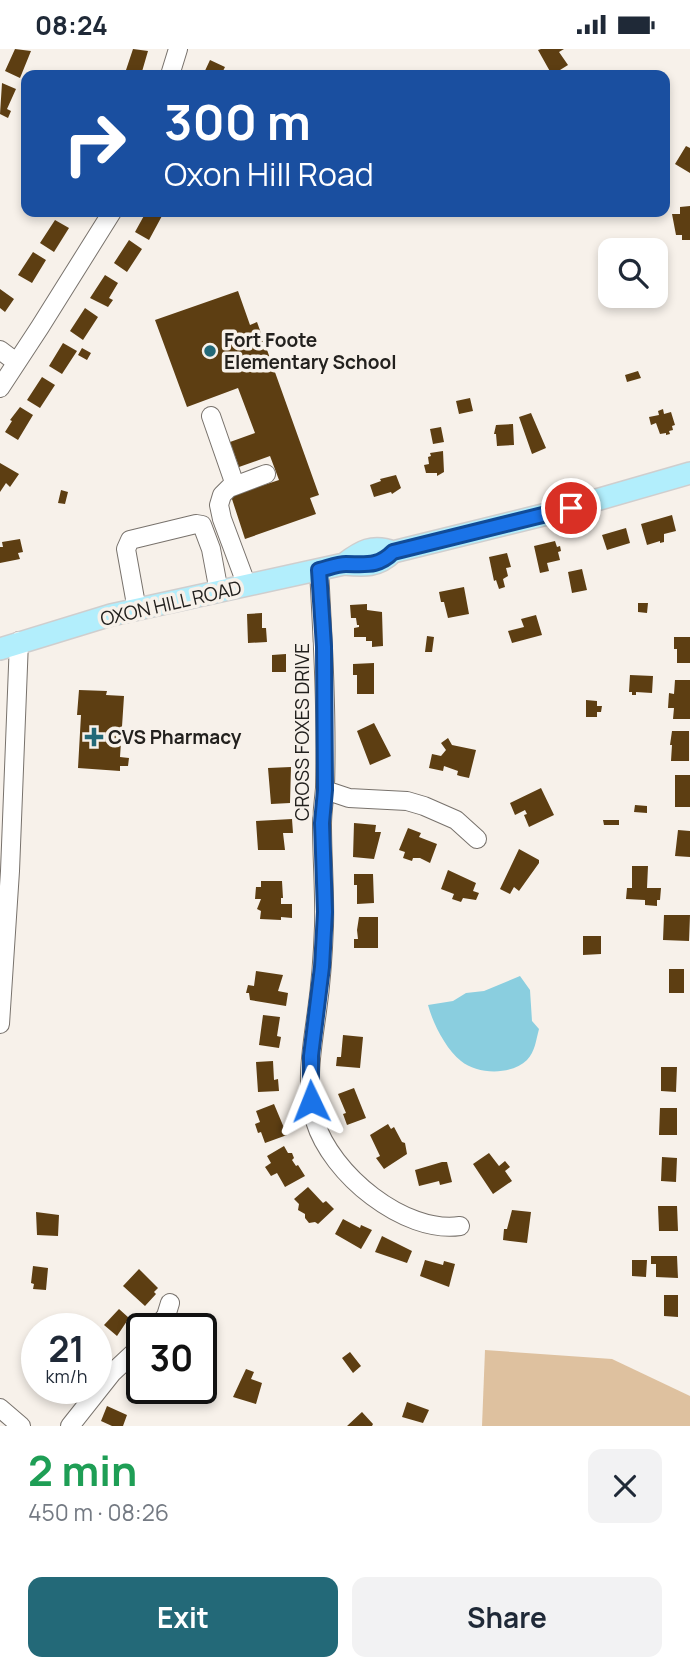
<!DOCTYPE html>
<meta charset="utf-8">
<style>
:root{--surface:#fff;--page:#f2f2f3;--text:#1f2937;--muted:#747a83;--accent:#236978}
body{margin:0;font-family:Manrope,sans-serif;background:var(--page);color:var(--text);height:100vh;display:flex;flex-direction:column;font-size:26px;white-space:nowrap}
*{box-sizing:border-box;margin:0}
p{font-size:23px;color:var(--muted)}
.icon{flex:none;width:38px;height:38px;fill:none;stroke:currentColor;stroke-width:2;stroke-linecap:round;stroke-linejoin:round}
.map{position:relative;height:1377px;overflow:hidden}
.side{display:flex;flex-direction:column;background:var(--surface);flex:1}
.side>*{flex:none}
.hud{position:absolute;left:21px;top:21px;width:649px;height:147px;border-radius:14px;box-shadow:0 4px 10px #0003;background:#1a4fa0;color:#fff;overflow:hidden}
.fabs{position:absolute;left:598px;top:189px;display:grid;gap:14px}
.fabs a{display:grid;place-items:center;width:70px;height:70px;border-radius:14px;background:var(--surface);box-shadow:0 4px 10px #0003;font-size:35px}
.speed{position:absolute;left:21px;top:1264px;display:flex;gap:14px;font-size:35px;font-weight:700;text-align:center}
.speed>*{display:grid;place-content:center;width:91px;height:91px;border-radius:50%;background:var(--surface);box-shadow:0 4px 10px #0003;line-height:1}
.speed small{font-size:18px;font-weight:400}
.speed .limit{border:4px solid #111;border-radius:10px;background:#fff;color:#111}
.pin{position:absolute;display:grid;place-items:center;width:60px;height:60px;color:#fff;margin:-30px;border:4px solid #fff;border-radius:50%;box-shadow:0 2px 7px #0007}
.me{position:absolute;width:77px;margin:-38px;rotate:358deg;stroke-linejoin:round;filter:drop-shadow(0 0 5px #0008)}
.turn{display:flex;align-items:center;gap:24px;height:147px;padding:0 28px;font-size:32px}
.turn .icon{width:91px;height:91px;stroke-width:2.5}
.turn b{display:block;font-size:49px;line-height:60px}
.round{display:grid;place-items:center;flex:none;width:74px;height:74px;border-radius:14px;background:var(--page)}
.summary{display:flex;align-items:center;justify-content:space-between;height:119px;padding:0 28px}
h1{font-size:42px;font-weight:700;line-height:52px;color:#1e9e55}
.primary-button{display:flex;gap:14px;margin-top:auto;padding:14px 28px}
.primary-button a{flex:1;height:80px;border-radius:14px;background:var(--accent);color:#fff;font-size:28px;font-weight:700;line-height:80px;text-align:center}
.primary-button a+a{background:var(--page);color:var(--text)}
.status{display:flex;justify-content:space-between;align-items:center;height:49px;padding:0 35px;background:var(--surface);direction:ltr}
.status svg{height:19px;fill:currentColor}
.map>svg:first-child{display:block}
.green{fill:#dec19f}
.water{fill:#8acedf}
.building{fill:#5d3e12}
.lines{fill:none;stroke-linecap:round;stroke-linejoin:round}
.minor-casing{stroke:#78726c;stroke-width:20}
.major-casing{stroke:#cfcece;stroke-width:24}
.minor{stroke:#fff;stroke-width:18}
.major{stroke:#b2eefc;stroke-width:21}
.route-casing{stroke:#114b97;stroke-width:18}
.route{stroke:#1a73e8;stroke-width:12}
.poi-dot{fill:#236978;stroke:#f7f1ea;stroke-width:2.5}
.labels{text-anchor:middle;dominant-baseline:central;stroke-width:7;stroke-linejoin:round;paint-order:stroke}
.poi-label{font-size:19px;font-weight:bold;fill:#23211e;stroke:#f7f1ea;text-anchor:start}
.street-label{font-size:19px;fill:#23211e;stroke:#f7f1ea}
</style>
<div class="status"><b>08:24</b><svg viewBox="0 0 49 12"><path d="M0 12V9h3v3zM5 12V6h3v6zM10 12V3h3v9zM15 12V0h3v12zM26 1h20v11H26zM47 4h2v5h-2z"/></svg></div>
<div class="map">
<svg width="690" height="1377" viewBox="0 0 690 1377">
<rect width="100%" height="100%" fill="#f7f1ea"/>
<path class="green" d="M 485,1301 L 612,1310 L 690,1347 L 690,1377 L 482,1377 Z"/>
<path class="water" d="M 520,927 L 530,941 L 532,972 L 539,980 C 536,991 535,1003 527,1011 C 512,1026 478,1026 461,1012 C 446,1000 433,975 428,956 L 453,952 L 466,944 L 484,942 Z"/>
<path class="building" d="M 15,0 L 31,2 L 20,29 L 5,22 Z
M 133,0 L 148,2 L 141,26 L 125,24 Z
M 541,0 L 564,0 L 559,3 L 568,16 L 552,26 L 538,1 Z
M 210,11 L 225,18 L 221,26 L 203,26 Z
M 247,21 L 270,25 L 270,26 L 246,26 Z
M 2,34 L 16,40 L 7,60 L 11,62 L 8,69 L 0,65 Z
M 686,97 L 690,99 L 690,124 L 675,115 Z
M 690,157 L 690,191 L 682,191 L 682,186 L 676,186 L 672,165 L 680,165 L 680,158 Z
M 146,163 L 159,163 L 163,165 L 149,191 L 135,183 Z
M 55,171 L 69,179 L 54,203 L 40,194 Z
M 129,191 L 142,200 L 127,223 L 114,214 Z
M 33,203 L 46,211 L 32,234 L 18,226 Z
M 105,226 L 118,234 L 109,249 L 113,251 L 108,258 L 90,249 Z
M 0,240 L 14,250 L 5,263 L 0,259 Z
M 238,242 L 250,276 L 257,273 L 319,446 L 310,449 L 316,465 L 245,490 L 231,447 L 279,431 L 270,407 L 239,418 L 230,393 L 255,384 L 238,339 L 187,358 L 155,271 Z
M 85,259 L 98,268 L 83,291 L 70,282 Z
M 63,294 L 77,302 L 62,325 L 49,317 Z
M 82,299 L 91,304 L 87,311 L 78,306 Z
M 638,322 L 641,329 L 627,333 L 625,326 Z
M 42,328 L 55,336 L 40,359 L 27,351 Z
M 470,349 L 473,362 L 459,365 L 456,352 Z
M 20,358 L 33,366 L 18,391 L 5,383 L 12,372 L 10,371 Z
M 663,360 L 664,365 L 671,363 L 675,376 L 672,377 L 673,381 L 669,382 L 670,385 L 666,386 L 666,384 L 660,385 L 656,374 L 651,376 L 649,368 L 659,366 L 658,362 Z
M 531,364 L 546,399 L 532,405 L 519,368 Z
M 513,375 L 514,396 L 497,397 L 496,385 L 494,385 L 496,376 Z
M 441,378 L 444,393 L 433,395 L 430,380 Z
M 443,402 L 444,423 L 437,427 L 437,424 L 426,424 L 424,416 L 429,415 L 428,408 L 431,407 L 430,404 Z
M 0,414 L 19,425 L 10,438 L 6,434 L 0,443 Z
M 396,426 L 401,439 L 392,445 L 391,443 L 374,448 L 370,436 L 381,432 L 380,430 Z
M 61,441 L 68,443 L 65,455 L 58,454 Z
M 672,466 L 676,482 L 664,485 L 664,493 L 660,494 L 660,492 L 647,496 L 641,475 Z
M 626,479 L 630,494 L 607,501 L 602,486 Z
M 20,490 L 23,503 L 18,504 L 20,510 L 0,514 L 0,498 L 3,498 L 2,493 Z
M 555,492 L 557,498 L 560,497 L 561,502 L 558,503 L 560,511 L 547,514 L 549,522 L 540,524 L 534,497 Z
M 507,504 L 511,518 L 506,519 L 508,527 L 503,530 L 505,538 L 499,540 L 496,531 L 494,532 L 489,508 Z
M 582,520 L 587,541 L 572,544 L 568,523 Z
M 464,538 L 469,565 L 448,569 L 444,553 L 441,553 L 439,543 Z
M 638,554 L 648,554 L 647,564 L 638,563 Z
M 367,555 L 367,561 L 382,563 L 383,597 L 372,598 L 372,592 L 366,592 L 366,588 L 354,588 L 354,579 L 359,578 L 359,576 L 357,576 L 356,569 L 351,569 L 350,556 Z
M 262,564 L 262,579 L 266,579 L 267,593 L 248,594 L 247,565 Z
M 536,566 L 542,586 L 512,594 L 508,582 L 524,578 L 521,570 Z
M 427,587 L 434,588 L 432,603 L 425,603 Z
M 674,588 L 690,588 L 690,614 L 677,614 L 677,600 L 674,600 Z
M 286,605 L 286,623 L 272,623 L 272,606 Z
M 374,614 L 374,645 L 357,645 L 357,626 L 353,626 L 353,615 Z
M 630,626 L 653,627 L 652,644 L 636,643 L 636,646 L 632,646 L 632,643 L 629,643 Z
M 675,631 L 690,631 L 690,670 L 673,670 L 674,659 L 668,659 L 669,644 L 674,645 Z
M 79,641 L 107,642 L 106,646 L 124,647 L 120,708 L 129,709 L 128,717 L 120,717 L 120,722 L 78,719 L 81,666 L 77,666 Z
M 586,651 L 597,652 L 597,657 L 602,657 L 601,663 L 597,663 L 597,668 L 586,668 Z
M 374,674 L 391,707 L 370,716 L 357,682 Z
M 672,682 L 689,682 L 689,712 L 671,712 L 672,696 L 670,696 Z
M 448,689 L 452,696 L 476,701 L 469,729 L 460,727 L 457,726 L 458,722 L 444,717 L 443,722 L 429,719 L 432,705 L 441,707 L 446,701 L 441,694 Z
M 291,718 L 290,754 L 271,755 L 268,719 Z
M 675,726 L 690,726 L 690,758 L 675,758 Z
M 541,739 L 554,766 L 529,778 L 524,766 L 527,765 L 525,761 L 515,766 L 510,754 Z
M 635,756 L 647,757 L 647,764 L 634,763 Z
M 292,770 L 293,784 L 283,784 L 285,801 L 258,801 L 256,772 Z
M 603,771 L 619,771 L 619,776 L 604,776 Z
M 354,774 L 376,776 L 375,783 L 381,783 L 374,810 L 353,808 Z
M 408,779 L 421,784 L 419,788 L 437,795 L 430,814 L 420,809 L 413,809 L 412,812 L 403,809 L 405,803 L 399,801 Z
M 678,781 L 690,782 L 690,808 L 675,807 Z
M 519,800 L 539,811 L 539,814 L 519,842 L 514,838 L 510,845 L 500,840 Z
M 632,817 L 648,817 L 647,839 L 661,839 L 660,851 L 657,851 L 657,857 L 645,856 L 645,851 L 626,850 L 627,839 L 632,839 Z
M 448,821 L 476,834 L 473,842 L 479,844 L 476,851 L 463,849 L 461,853 L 452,850 L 454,845 L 441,840 Z
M 354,825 L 373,825 L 374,854 L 357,855 L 357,836 L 354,836 Z
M 261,832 L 282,832 L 283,849 L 281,849 L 281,855 L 292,855 L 292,869 L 281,868 L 281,871 L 260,870 L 261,862 L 257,860 L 261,850 L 255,850 L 256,838 L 261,838 Z
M 664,866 L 690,866 L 689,892 L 663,891 Z
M 359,868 L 378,868 L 378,899 L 354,899 L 354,890 L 358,890 L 357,881 Z
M 583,887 L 601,887 L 601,905 L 583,906 Z
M 669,920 L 684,920 L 684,944 L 669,944 Z
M 256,922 L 283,926 L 278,942 L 288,944 L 286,957 L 250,951 L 249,944 L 246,944 L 248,936 L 254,937 Z
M 263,966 L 280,968 L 277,987 L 281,988 L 279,999 L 259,996 Z
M 343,986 L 363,988 L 360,1019 L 336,1017 L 337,1008 L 341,1008 Z
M 273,1012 L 274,1031 L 278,1030 L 279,1042 L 258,1043 L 256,1013 Z
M 661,1018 L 677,1018 L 676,1043 L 661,1042 Z
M 354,1039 L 366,1069 L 347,1076 L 343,1065 L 346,1064 L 338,1045 Z
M 274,1055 L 287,1086 L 265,1094 L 261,1083 L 258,1084 L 255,1075 L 260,1073 L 256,1062 Z
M 660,1059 L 677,1059 L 677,1086 L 659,1086 Z
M 388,1075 L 391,1080 L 394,1078 L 402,1093 L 405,1094 L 407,1105 L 384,1120 L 376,1109 L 380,1107 L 370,1086 Z
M 284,1097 L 288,1104 L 292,1104 L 294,1109 L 292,1111 L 296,1117 L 298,1116 L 305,1127 L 285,1138 L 277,1124 L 271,1127 L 265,1118 L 271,1114 L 267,1107 Z
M 489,1104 L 499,1117 L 505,1112 L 510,1118 L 505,1122 L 512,1132 L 493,1145 L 473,1115 Z
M 662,1108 L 677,1109 L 676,1133 L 661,1132 Z
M 442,1113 L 447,1113 L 452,1133 L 440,1136 L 439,1132 L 419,1137 L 415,1121 Z
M 308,1138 L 323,1154 L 326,1152 L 334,1160 L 318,1175 L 315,1173 L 309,1174 L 305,1169 L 305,1165 L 298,1161 L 299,1155 L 294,1150 Z
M 658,1157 L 677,1157 L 678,1182 L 659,1182 Z
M 512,1161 L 531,1163 L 527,1194 L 503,1191 L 504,1180 L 507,1180 Z
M 36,1163 L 59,1166 L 58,1187 L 37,1186 Z
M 343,1170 L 360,1179 L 361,1176 L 372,1181 L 361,1200 L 335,1185 Z
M 382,1187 L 412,1202 L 407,1214 L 375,1203 Z
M 651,1207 L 677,1207 L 678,1229 L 656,1228 L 656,1215 L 651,1215 Z
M 425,1211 L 443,1216 L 444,1212 L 455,1215 L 449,1238 L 420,1227 Z
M 632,1211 L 647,1211 L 646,1228 L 632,1227 Z
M 33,1217 L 48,1219 L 46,1241 L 33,1240 L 34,1235 L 31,1234 Z
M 139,1220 L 158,1239 L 154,1243 L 156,1245 L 145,1257 L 123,1237 Z
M 664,1246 L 678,1246 L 678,1268 L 664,1267 Z
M 119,1260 L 129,1269 L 117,1287 L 104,1276 Z
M 201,1303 L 213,1309 L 205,1324 L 201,1322 Z
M 350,1303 L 361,1317 L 353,1324 L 342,1309 Z
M 246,1320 L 254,1323 L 251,1330 L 262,1334 L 256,1355 L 233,1348 Z
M 42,1339 L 64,1339 L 65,1340 L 53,1351 Z
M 407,1353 L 429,1361 L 423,1374 L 402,1368 Z
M 107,1357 L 127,1366 L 123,1377 L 112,1377 L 101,1372 Z
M 362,1363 L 373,1375 L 372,1377 L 347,1377 Z"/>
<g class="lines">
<g class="minor-casing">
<path id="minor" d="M 170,26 L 178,0
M 0,301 L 16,313
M 0,339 L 40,278 L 112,163
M 211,367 L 235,436
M 319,521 C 323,594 327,666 325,739 C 324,751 322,764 322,776 C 322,810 325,843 324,877 C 323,905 321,934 317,962 C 312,999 305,1035 315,1072 C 331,1125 404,1185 460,1177
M 247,537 L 222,470 L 219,456 L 222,446 L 229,439 L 266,425
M 137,561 L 126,500 L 130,491 L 196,475 L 202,476 L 211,500 L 219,543
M 325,741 L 349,749 L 407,752 L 424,757 L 456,771 L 477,790
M 0,975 L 10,822 L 19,592
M 156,1279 L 166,1267 L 170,1254
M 0,1359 L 21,1377
M 70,1377 L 112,1324 L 142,1296"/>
</g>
<g class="major-casing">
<path id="major" d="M 344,515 C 361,502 373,495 393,503
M 0,600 L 111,566 L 344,515 C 364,517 378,518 393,503 L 551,464 L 690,424"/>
</g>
<use href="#minor" class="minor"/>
<use href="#major" class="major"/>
</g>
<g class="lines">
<g class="route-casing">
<path id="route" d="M 311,1052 L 311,1007 L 322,918 L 325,863 L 322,774 L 325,741 L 324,598 L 319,521 C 328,519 337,515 346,515 C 366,515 378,518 393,503 L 571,459"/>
</g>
<use href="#route" class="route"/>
</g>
<g class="poi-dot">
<circle cx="210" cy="302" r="7"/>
<path d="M90.5 677.5h7v7h7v7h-7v7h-7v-7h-7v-7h7z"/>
</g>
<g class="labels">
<g class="poi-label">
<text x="224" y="291">Fort Foote<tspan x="224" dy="22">Elementary School</tspan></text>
<text x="108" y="688">CVS Pharmacy</text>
</g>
<g class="street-label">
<text transform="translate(171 554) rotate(-13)">OXON HILL ROAD</text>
<text transform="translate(302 683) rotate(-90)">CROSS FOXES DRIVE</text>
</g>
</g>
</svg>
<div class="fabs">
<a><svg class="icon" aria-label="search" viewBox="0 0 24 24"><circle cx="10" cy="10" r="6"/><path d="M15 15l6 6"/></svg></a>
</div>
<div class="speed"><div>21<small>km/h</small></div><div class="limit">30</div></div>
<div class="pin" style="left:571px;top:459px;background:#d93025"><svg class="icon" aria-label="arrive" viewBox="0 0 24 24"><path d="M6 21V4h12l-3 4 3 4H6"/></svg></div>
<svg class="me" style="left:311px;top:1052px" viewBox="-20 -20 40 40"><path d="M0-17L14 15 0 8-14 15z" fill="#1a73e8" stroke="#fff" stroke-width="4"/></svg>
<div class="hud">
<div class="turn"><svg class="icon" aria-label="right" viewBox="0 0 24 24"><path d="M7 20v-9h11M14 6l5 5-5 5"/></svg><div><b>300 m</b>Oxon Hill Road</div></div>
</div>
</div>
<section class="side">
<div class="summary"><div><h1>2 min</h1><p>450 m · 08:26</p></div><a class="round"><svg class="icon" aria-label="close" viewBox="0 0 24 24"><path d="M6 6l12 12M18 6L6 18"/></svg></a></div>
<div class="primary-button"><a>Exit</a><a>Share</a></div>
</section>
